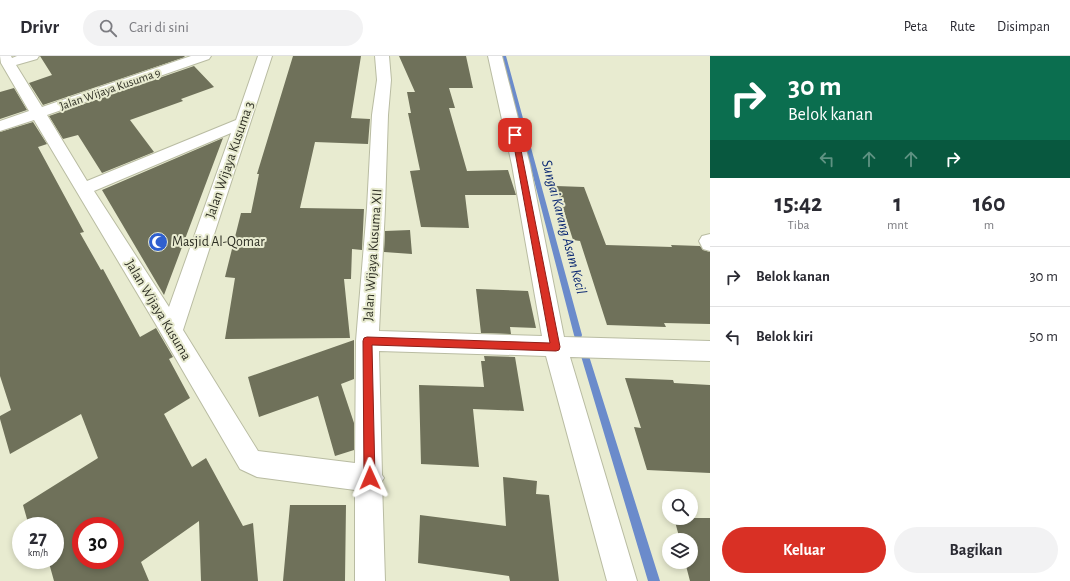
<!DOCTYPE html>
<html lang="id">
<style>
:root{--surface:#fff;--page:#f2f2f3;--text:#2b2b33;--muted:#7c7c81;--line:#e1e1e2;--accent:#d93025}
body{margin:0;font-family:"Alegreya Sans",sans-serif;background:var(--page);color:var(--text);height:100vh;display:flex;flex-direction:column;font-size:15px;white-space:nowrap}
*{box-sizing:border-box;margin:0}
p{font-size:13px;color:var(--muted)}
.icon{flex:none;width:22px;height:22px;fill:none;stroke:currentColor;stroke-width:2;stroke-linecap:round;stroke-linejoin:round}
.map{position:relative;flex:1;overflow:hidden}
.panel{display:flex;flex-direction:column;background:var(--surface);width:360px}
.panel>*{flex:none}
.banner{background:#0b6e4f;color:#fff;overflow:hidden}
.fabs{position:absolute;left:662px;top:433px;display:grid;gap:8px}
.fabs a{display:grid;place-items:center;width:36px;height:36px;border-radius:50%;background:var(--surface);box-shadow:0 2px 6px #0003;font-size:20px}
.speed{position:absolute;left:12px;top:461px;display:flex;gap:8px;font-size:20px;font-weight:700;text-align:center}
.speed>*{display:grid;place-content:center;width:52px;height:52px;border-radius:50%;background:var(--surface);box-shadow:0 2px 6px #0003;line-height:1}
.speed small{font-size:10px;font-weight:400}
.speed .limit{border:6px solid #d22;background:#fff;color:#111}
.pin{position:absolute;display:grid;place-items:center;width:34px;height:34px;color:#fff;margin:-17px;border-radius:8px;box-shadow:0 2px 6px #0006}
.me{position:absolute;width:44px;margin:-22px;rotate:359deg;stroke-linejoin:round;filter:drop-shadow(0 0 3px #0008)}
.turn{display:flex;align-items:center;gap:14px;height:84px;padding:0 12px;font-size:18px}
.turn .icon{width:52px;height:52px;stroke-width:2.5}
.turn b{display:block;font-size:28px;line-height:34px}
.lanes{display:flex;align-items:center;height:38px;padding:0 12px;background:#0003;justify-content:center;gap:20px;direction:ltr}
.lanes .off{opacity:.35}
.eta{display:flex;justify-content:space-evenly;align-items:center;height:68px;text-align:center}
.eta b{font-size:24px;font-weight:600;line-height:28px}
.primary-button{display:flex;gap:8px;margin-top:auto;padding:8px 12px}
.primary-button a{flex:1;height:46px;border-radius:24px;background:var(--accent);color:#fff;font-size:16px;font-weight:600;line-height:46px;text-align:center}
.primary-button a+a{background:var(--page);color:var(--text)}
ul{padding:0;list-style:none}
li{display:flex;align-items:center;gap:12px;height:60px;padding:0 12px;border-top:1px solid var(--line)}
li div{flex:1}
li b{display:block;font-size:15px}
li em{font-style:normal}
header{display:flex;align-items:center;gap:24px;box-sizing:border-box;height:56px;padding:0 20px;background:var(--surface);border-bottom:1px solid var(--line)}
header strong{font-size:19px}
nav{display:flex;gap:22px;margin-inline-start:auto;font-size:14px}
.search{width:280px;height:36px;background:var(--page);display:flex;align-items:center;gap:10px;box-sizing:border-box;padding:0 14px;border-radius:22px;color:var(--muted);font-size:15px}
main{display:flex;flex:1;min-height:0}
.map>svg:first-child{display:block}
.lines{fill:none;stroke-linecap:round;stroke-linejoin:round}
.stream{fill:#6b8bcb;fill-rule:evenodd}
.building{fill:#6f715a;fill-rule:evenodd}
.minor-casing{stroke:#b9bca2;stroke-width:2}
.minor{fill:#fff;fill-rule:evenodd}
.route{fill:#d93025;stroke:#8d1f18}
.labels{text-anchor:middle;dominant-baseline:central;stroke-width:4;stroke-linejoin:round;paint-order:stroke}
.far-street-label{font-size:12px;fill:#2e2f24;stroke:#e8ebd0}
.street-label{font-size:14px;fill:#2e2f24;stroke:#e8ebd0}
.poi-label{font-size:14px;fill:#2e2f24;stroke:#e8ebd0;text-anchor:start}
.water-label{font-size:15px;font-style:italic;fill:#092772;stroke:#e8ebd0}
</style>
<header>
<strong>Drivr</strong>
<div class="search"><svg class="icon" aria-label="search" viewBox="0 0 24 24"><circle cx="10" cy="10" r="6"/><path d="M15 15l6 6"/></svg>Cari di sini</div>
<nav><a>Peta</a><a>Rute</a><a>Disimpan</a></nav>
</header>
<main>
<div class="map">
<svg width="710" height="525" viewBox="0 0 710 525">
<rect width="100%" height="100%" fill="#e8ebd0"/>
<g class="lines">
<path class="stream" d="M 502,0 L 506,0 L 582,279 L 581,282 L 578,283 L 575,282 L 574,279 Z
M 585,296 L 588,297 L 589,300 L 660,525 L 648,525 L 581,300 L 582,297 Z"/>
</g>
<path class="building" d="M 40,0 L 184,0 L 185,1 L 43,49 L 29,27 L 52,19 Z
M 293,0 L 361,0 L 351,62 L 370,63 L 368,88 L 315,86 L 300,152 L 364,153 L 362,194 L 352,193 L 351,223 L 344,223 L 350,282 L 225,283 L 235,222 L 225,221 L 241,157 L 251,157 L 259,118 L 257,118 Z
M 399,0 L 466,0 L 473,32 L 449,32 L 455,52 L 449,52 L 467,115 L 508,114 L 516,139 L 465,139 L 469,172 L 421,171 L 410,115 L 420,114 L 408,57 L 411,57 L 407,36 L 415,36 Z
M 194,10 L 214,31 L 181,43 L 183,45 L 130,64 L 154,96 L 102,117 L 78,79 L 63,83 L 49,60 Z
M 14,32 L 27,54 L 0,63 L 0,36 Z
M 33,66 L 47,88 L 38,91 L 84,176 L 80,177 L 101,214 L 103,213 L 140,281 L 156,272 L 173,301 L 169,303 L 190,342 L 164,358 L 192,411 L 206,402 L 243,470 L 253,467 L 258,525 L 201,525 L 199,465 L 141,506 L 149,525 L 54,525 L 49,507 L 55,504 L 55,470 L 29,470 L 23,449 L 98,402 L 81,358 L 10,398 L 0,363 L 0,360 L 11,354 L 0,320 L 0,76 ZM 81,470 L 115,470 L 115,504 L 81,504 Z
M 223,82 L 164,239 L 102,134 Z
M 556,130 L 584,131 L 606,189 L 672,191 L 671,189 L 700,190 L 703,194 L 710,196 L 710,268 L 664,267 L 666,271 L 607,269 L 580,185 L 573,184 Z
M 410,174 L 412,198 L 384,196 L 385,175 Z
M 476,233 L 528,235 L 536,272 L 510,271 L 511,278 L 481,277 Z
M 354,284 L 354,323 L 341,328 L 354,367 L 354,394 L 335,400 L 318,340 L 259,361 L 248,321 Z
M 484,300 L 515,301 L 524,355 L 473,353 L 479,411 L 421,408 L 419,329 L 484,331 L 481,305 L 485,305 Z
M 625,322 L 673,324 L 674,327 L 710,329 L 710,417 L 647,414 L 634,371 L 641,372 Z
M 503,421 L 537,425 L 536,438 L 549,439 L 559,525 L 510,525 L 509,520 L 418,507 L 420,459 L 506,470 Z
M 290,449 L 346,449 L 345,525 L 283,525 Z
M 674,462 L 710,462 L 710,525 L 690,525 L 685,506 L 691,506 L 691,484 L 680,484 Z"/>
<g class="lines">
<g class="minor-casing">
<path id="minor" d="M 0,0 L 11,0 L 12,2 L 17,0 L 39,0 L 37,3 L 16,9 L 42,51 L 191,0 L 211,0 L 209,3 L 47,59 L 87,125 L 236,64 L 258,0 L 272,0 L 183,274 L 258,395 L 355,407 L 356,285 L 367,152 L 372,59 L 377,24 L 375,0 L 389,0 L 391,24 L 388,59 L 385,152 L 379,275 L 542,280 L 512,109 L 488,0 L 502,0 L 530,109 L 564,281 L 710,285 L 710,305 L 570,301 L 637,525 L 607,525 L 546,300 L 379,295 L 382,419 L 384,422 L 382,425 L 385,525 L 355,525 L 355,434 L 257,421 L 240,413 L 158,272 L 34,64 L 0,75 L 0,65 L 29,55 L 1,7 ZM 231,77 L 169,251 L 94,135 Z
M 710,178 L 710,195 L 703,193 L 699,185 L 702,180 Z"/>
</g>
<use href="#minor" class="minor"/>
</g>
<path class="route" d="M 515,77 L 518,79 L 560,291 L 559,294 L 556,295 L 372,289 L 375,422 L 374,426 L 370,427 L 366,426 L 364,422 L 363,285 L 364,282 L 367,281 L 550,287 L 512,79 Z"/>
<defs>
<g id="mosque-disc" transform="scale(1)"><circle r="9.5" fill="#3060cf" stroke="#e8ebd0"/><path d="M3.5-4.9A6 6 0 1 0 3.5 4.9A5 5 0 1 1 3.5-4.9Z" fill="#fff"/></g>
</defs>
<g fill-rule="evenodd">
<use href="#mosque-disc" x="158" y="186"/>
</g>
<g class="labels">
<g class="far-street-label">
<text transform="translate(110 33) rotate(-19)">Jalan Wijaya Kusuma 9</text>
</g>
<g class="street-label">
<text transform="translate(230 104) rotate(-71)">Jalan Wijaya Kusuma 3</text>
<text transform="translate(373 199) rotate(-86)">Jalan Wijaya Kusuma XII</text>
<text transform="translate(158 254) rotate(59)">Jalan Wijaya Kusuma</text>
</g>
<g class="poi-label">
<text x="172" y="186">Masjid Al-Qomar</text>
</g>
<g class="water-label">
<text transform="translate(564 171) rotate(75)">Sungai Karang Asam Kecil</text>
</g>
</g>
</svg>
<div class="fabs">
<a><svg class="icon" aria-label="search" viewBox="0 0 24 24"><circle cx="10" cy="10" r="6"/><path d="M15 15l6 6"/></svg></a>
<a><svg class="icon" aria-label="layers" viewBox="0 0 24 24"><path d="M12 4l9 5-9 5-9-5zM3 14l9 5 9-5"/></svg></a>
</div>
<div class="speed"><div>27<small>km/h</small></div><div class="limit">30</div></div>
<div class="pin" style="left:515px;top:79px;background:#d93025"><svg class="icon" aria-label="arrive" viewBox="0 0 24 24"><path d="M6 21V4h12l-3 4 3 4H6"/></svg></div>
<svg class="me" style="left:370px;top:422px" viewBox="-20 -20 40 40"><path d="M0-17L14 15 0 8-14 15z" fill="#d93025" stroke="#fff" stroke-width="4"/></svg>
</div>
<section class="panel">
<div class="banner">
<div class="turn"><svg class="icon" aria-label="right" viewBox="0 0 24 24"><path d="M7 20v-9h11M14 6l5 5-5 5"/></svg><div><b>30 m</b>Belok kanan</div></div>
<div class="lanes"><svg class="icon off" aria-label="left" viewBox="0 0 24 24"><path d="M17 20v-9H6M10 6l-5 5 5 5"/></svg><svg class="icon off" aria-label="ahead" viewBox="0 0 24 24"><path d="M12 20V5M6 11l6-6 6 6"/></svg><svg class="icon off" aria-label="ahead" viewBox="0 0 24 24"><path d="M12 20V5M6 11l6-6 6 6"/></svg><svg class="icon" aria-label="right" viewBox="0 0 24 24"><path d="M7 20v-9h11M14 6l5 5-5 5"/></svg></div>
</div>
<div class="eta">
<div><b>15:42</b><p>Tiba</p></div>
<div><b>1</b><p>mnt</p></div>
<div><b>160</b><p>m</p></div>
</div>
<ul>
<li><svg class="icon" aria-label="right" viewBox="0 0 24 24"><path d="M7 20v-9h11M14 6l5 5-5 5"/></svg><div><b>Belok kanan</b></div><em>30 m</em></li>
<li><svg class="icon" aria-label="left" viewBox="0 0 24 24"><path d="M17 20v-9H6M10 6l-5 5 5 5"/></svg><div><b>Belok kiri</b></div><em>50 m</em></li>
</ul>
<div class="primary-button"><a>Keluar</a><a>Bagikan</a></div>
</section>
</main>
